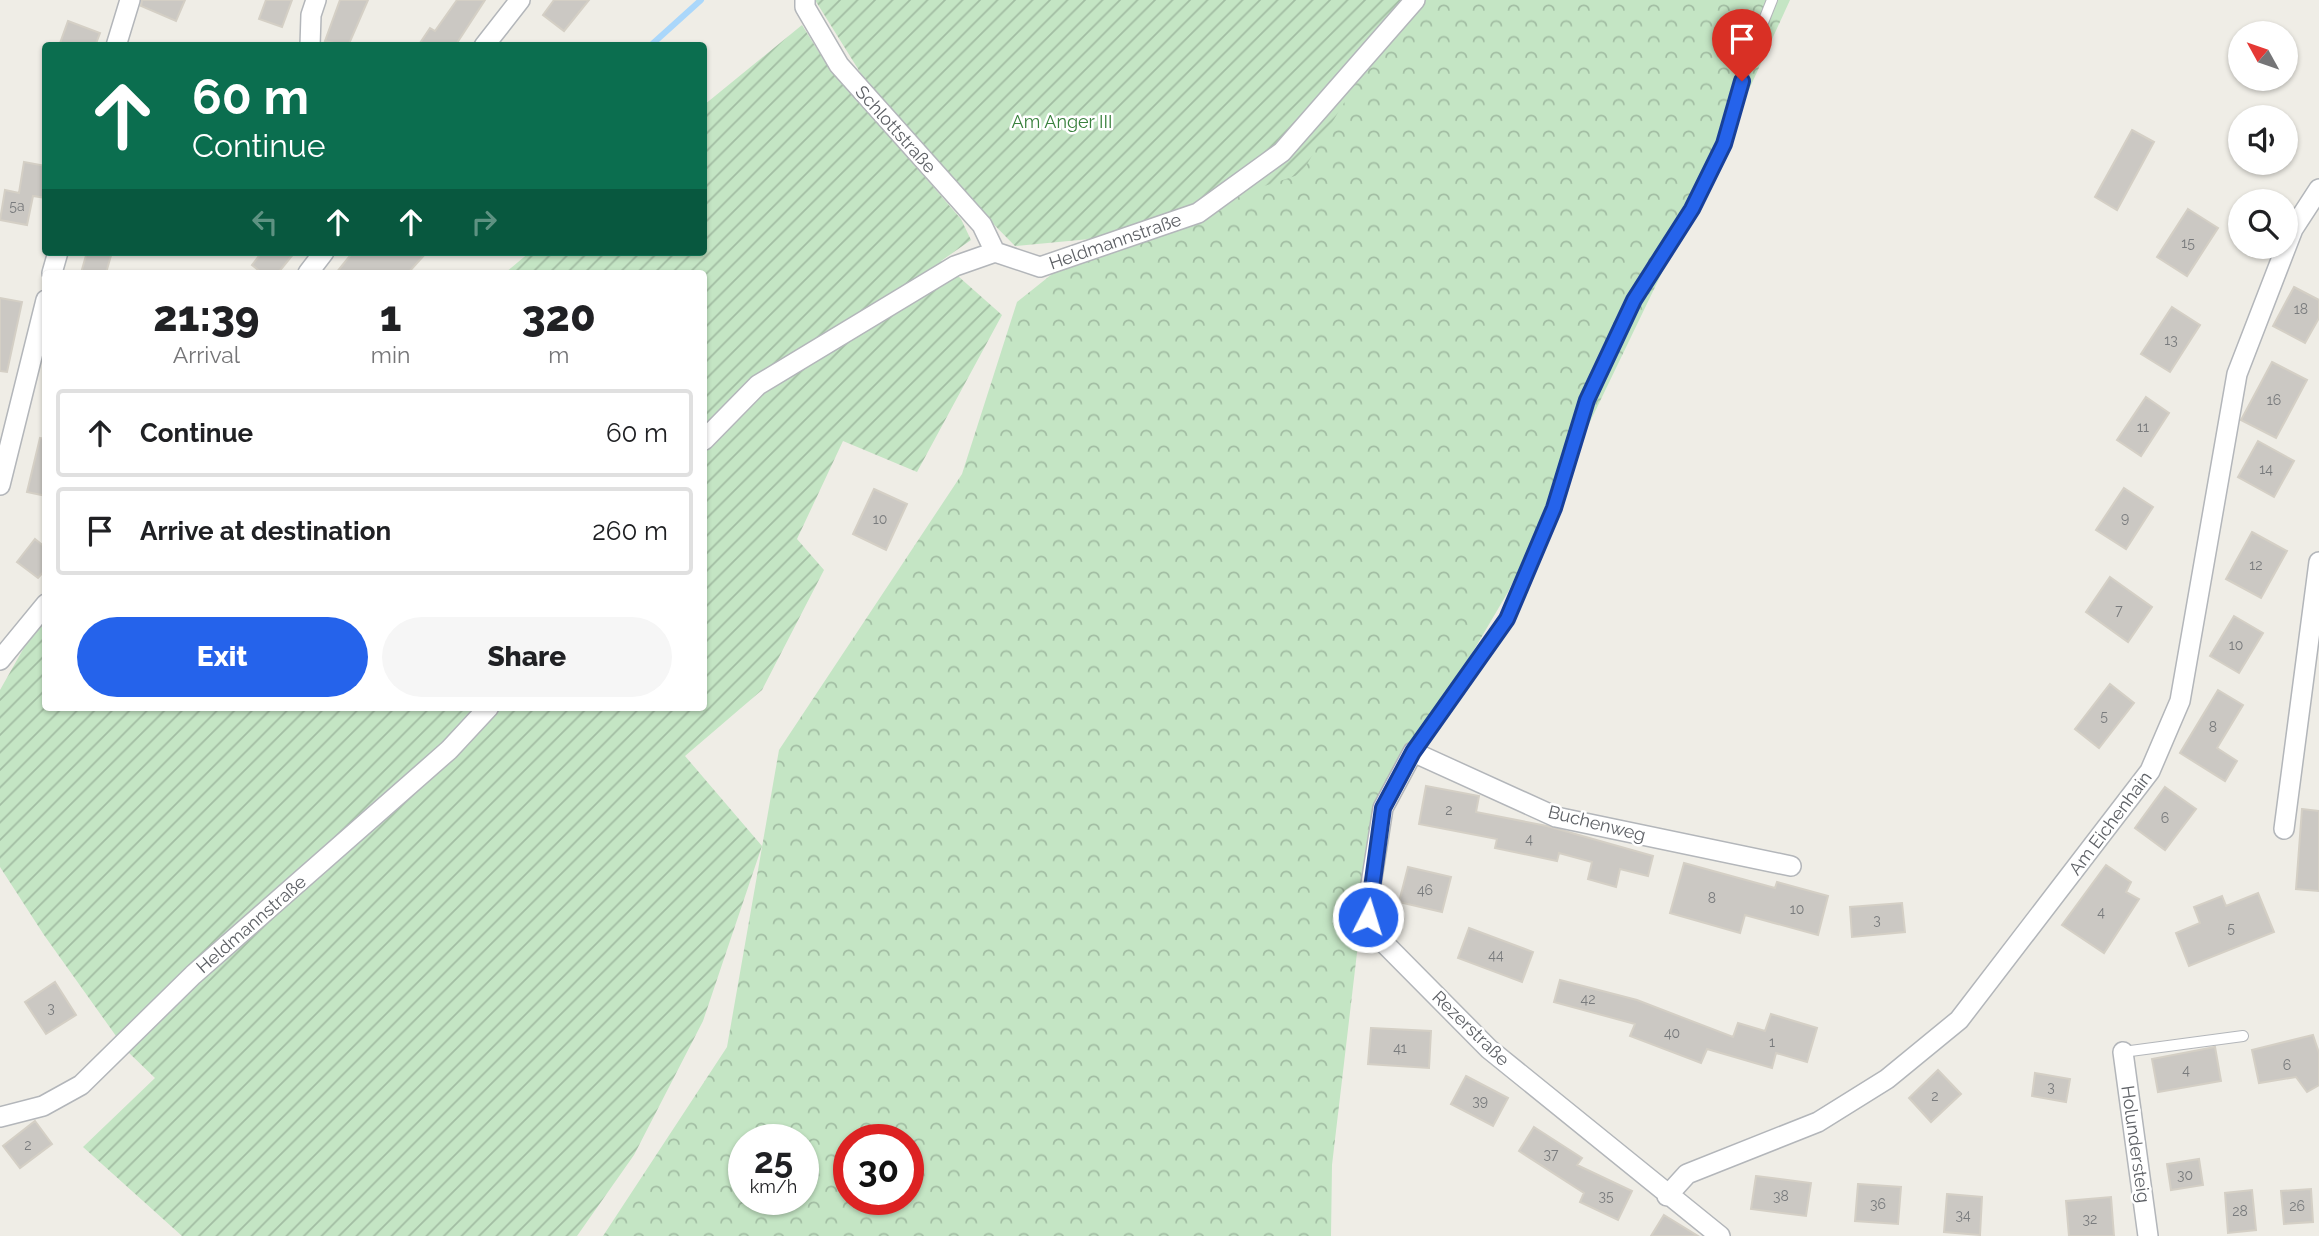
<!DOCTYPE html>
<meta charset="utf-8">
<style>
:root{--surface:#fff;--page:#f6f6f6;--text:#202124;--muted:#757577;--line:#e0e0e0;--accent:#2563eb}
body{margin:0;font-family:Raleway,sans-serif;background:var(--page);color:var(--text);height:100vh;display:flex;flex-direction:column;font-size:26px;white-space:nowrap}
*{box-sizing:border-box;margin:0}
p{font-size:23px;color:var(--muted)}
.icon{flex:none;width:38px;height:38px;fill:none;stroke:currentColor;stroke-width:2;stroke-linecap:round;stroke-linejoin:round}
.map{position:relative;flex:1;overflow:hidden}
.sheet{position:absolute;left:42px;top:270px;width:665px;height:441px;display:flex;flex-direction:column;background:var(--surface);border-radius:7px;box-shadow:0 2px 5px #0004}
.sheet>*{flex:none}
.hud{position:absolute;left:42px;top:42px;width:665px;height:214px;border-radius:7px;box-shadow:0 2px 5px #0004;background:#0b6e4f;color:#fff;overflow:hidden}
.needle{width:46px;rotate:310deg}
.fabs{position:absolute;left:2228px;top:21px;display:grid;gap:14px}
.fabs a{display:grid;place-items:center;width:70px;height:70px;border-radius:50%;background:var(--surface);box-shadow:0 2px 5px #0004;font-size:35px}
.speed{position:absolute;left:728px;top:1124px;display:flex;gap:14px;font-size:35px;font-weight:700;text-align:center}
.speed>*{display:grid;place-content:center;width:91px;height:91px;border-radius:50%;background:var(--surface);box-shadow:0 2px 5px #0004;line-height:1}
.speed small{font-size:18px;font-weight:400}
.speed .limit{border:10px solid #d22;background:#fff;color:#111}
.pin{position:absolute;display:grid;place-items:center;width:60px;height:60px;color:#fff;margin:-72px -30px;border-radius:50% 50% 50% 0;rotate:-45deg;box-shadow:0 0 7px #0007}
.pin .icon{rotate:45deg}
.me{position:absolute;width:77px;margin:-38px;rotate:5deg;stroke-linejoin:round;filter:drop-shadow(0 0 5px #0008)}
.turn{display:flex;align-items:center;gap:24px;height:147px;padding:0 35px;font-size:32px}
.turn .icon{width:91px;height:91px;stroke-width:2.5}
.turn b{display:block;font-size:49px;line-height:60px}
.lanes{display:flex;align-items:center;height:66px;padding:0 35px;background:#0003;justify-content:center;gap:35px;direction:ltr}
.lanes .off{opacity:.35}
.eta{display:flex;justify-content:space-evenly;align-items:center;height:119px;text-align:center}
.eta b{font-size:42px;font-weight:800;line-height:49px}
.button{display:flex;gap:14px;margin-top:auto;padding:14px 35px}
.button a{flex:1;height:80px;border-radius:42px;background:var(--accent);color:#fff;font-size:28px;font-weight:800;line-height:80px;text-align:center}
.button a+a{background:var(--page);color:var(--text)}
ul{padding:0;list-style:none}
li{display:flex;align-items:center;gap:21px;height:88px;margin:0 14px 10px;padding:0 21px;border:4px solid var(--line);border-radius:7px}
li div{flex:1}
li b{display:block;font-size:26px}
li em{font-style:normal}
.map>svg:first-child{display:block}
.forest{fill:url(#forest-crowns);fill-rule:evenodd}
.garden{fill:url(#garden-furrows)}
.lines{fill:none;stroke-linecap:round;stroke-linejoin:round}
.stream{stroke:#aad7fb;stroke-width:6}
.building{fill:#cbc8c3;stroke:#d4cfc5;stroke-width:2}
.lane-casing{stroke:#b3b6ba;stroke-width:12}
.street-casing{stroke:#b3b6ba;stroke-width:22}
.lane{stroke:#fff;stroke-width:10}
.street{stroke:#fff;stroke-width:19}
.route-casing{stroke:#184099;stroke-width:18}
.route{stroke:#2563eb;stroke-width:12}
.labels{text-anchor:middle;dominant-baseline:central;stroke-width:5;stroke-linejoin:round;paint-order:stroke}
.number-label{font-size:14px;fill:#797b7d}
.park-label{font-size:18px;fill:#39813d;stroke:#fff}
.street-label{font-size:18px;fill:#5e6166;stroke:#fff}
</style>
<div class="map">
<svg width="2319" height="1236" viewBox="0 0 2319 1236">
<defs>
<pattern id="forest-crowns" width="20" height="18" patternUnits="userSpaceOnUse" patternTransform="scale(1.75)"><rect width="20" height="18" fill="#c4e5c4"/><path d="M2 6a3 3 0 1 1 6 0M12 15a3 3 0 1 1 6 0" fill="none" stroke="#a2bda3"/></pattern>
<pattern id="garden-furrows" width="10" height="10" patternUnits="userSpaceOnUse" patternTransform="scale(1.75)"><rect width="10" height="10" fill="#c4e5c4"/><path d="M-1 1l2-2M0 10L10 0M9 11l2-2" fill="none" stroke="#a2bda3"/></pattern>
</defs>
<rect width="100%" height="100%" fill="#efede6"/>
<path class="forest" d="M 1396,0 L 1790,0 L 1724,144 L 1508,592 L 1458,677 L 1375,800 L 1332,1165 L 1331,1236 L 603,1236 L 727,1047 L 779,750 L 962,474 L 1017,302 ZM 744,1139 L 803,1139 L 803,1199 L 744,1199 ZM 849,1139 L 908,1139 L 908,1199 L 849,1199 Z"/>
<path class="garden" d="M 815,0 L 1406,0 L 1301,174 L 1111,237 L 1015,246 L 888,117 Z
M 802,25 L 824,60 L 961,219 L 971,240 L 941,261 L 1002,315 L 917,472 L 843,441 L 797,539 L 824,570 L 762,690 L 685,756 L 762,846 L 703,1021 L 634,1155 L 577,1236 L 182,1236 L 83,1147 L 155,1078 L 126,1050 L 44,935 L 0,867 L 0,690 L 26,644 L 45,619 L 46,707 L 704,707 L 704,273 L 505,273 L 530,252 L 704,252 L 704,105 Z"/>
<g class="lines">
<path class="stream" d="M 650,46 L 701,0"/>
</g>
<path class="building" d="M 142,0 L 185,0 L 176,21 L 141,6 Z
M 266,0 L 292,0 L 282,27 L 259,19 Z
M 340,0 L 368,0 L 348,46 L 325,41 Z
M 457,0 L 485,0 L 455,46 L 418,46 L 430,28 L 435,31 Z
M 554,0 L 589,0 L 564,31 L 543,15 Z
M 68,21 L 100,33 L 95,46 L 59,46 Z
M 2132,130 L 2154,142 L 2117,210 L 2095,197 Z
M 24,162 L 46,166 L 46,198 L 33,196 L 27,225 L 0,220 L 5,190 L 19,193 Z
M 2188,209 L 2218,228 L 2187,276 L 2157,257 Z
M 87,252 L 112,252 L 106,273 L 81,273 Z
M 262,252 L 295,252 L 278,273 L 262,273 L 252,265 Z
M 353,252 L 427,252 L 408,273 L 336,273 Z
M 2294,287 L 2319,300 L 2319,318 L 2305,343 L 2273,326 Z
M 0,298 L 22,302 L 7,372 L 0,371 Z
M 2172,307 L 2200,325 L 2170,372 L 2141,354 Z
M 2272,362 L 2307,380 L 2276,438 L 2241,420 Z
M 2146,397 L 2169,413 L 2141,456 L 2117,440 Z
M 40,438 L 46,439 L 46,496 L 27,492 Z
M 2258,441 L 2294,461 L 2274,497 L 2238,477 Z
M 2124,488 L 2153,507 L 2126,549 L 2096,530 Z
M 874,489 L 907,504 L 886,550 L 853,534 Z
M 2252,532 L 2287,551 L 2261,598 L 2226,579 Z
M 35,539 L 46,548 L 46,569 L 38,578 L 17,562 Z
M 2110,577 L 2152,607 L 2128,642 L 2086,612 Z
M 2234,616 L 2263,633 L 2239,673 L 2210,656 Z
M 2110,684 L 2134,703 L 2099,748 L 2075,729 Z
M 2218,690 L 2243,705 L 2217,748 L 2237,761 L 2225,781 L 2180,753 Z
M 1426,786 L 1479,796 L 1476,812 L 1547,826 L 1653,856 L 1648,876 L 1620,869 L 1616,887 L 1588,879 L 1592,862 L 1559,853 L 1557,861 L 1495,848 L 1497,839 L 1419,824 Z
M 2165,787 L 2196,809 L 2165,850 L 2135,828 Z
M 2302,809 L 2319,811 L 2319,891 L 2296,889 Z
M 1684,863 L 1775,888 L 1777,882 L 1828,896 L 1818,935 L 1745,915 L 1740,933 L 1670,913 Z
M 2106,865 L 2131,882 L 2126,892 L 2139,899 L 2104,953 L 2062,925 Z
M 1408,867 L 1451,877 L 1442,912 L 1399,902 Z
M 2258,893 L 2274,932 L 2189,966 L 2176,933 L 2200,923 L 2194,907 L 2222,896 L 2226,906 Z
M 1902,903 L 1905,932 L 1852,937 L 1850,907 Z
M 1469,928 L 1533,952 L 1522,982 L 1458,958 Z
M 1560,980 L 1637,1000 L 1733,1037 L 1738,1023 L 1765,1031 L 1771,1014 L 1817,1028 L 1807,1062 L 1776,1053 L 1772,1068 L 1707,1049 L 1701,1063 L 1630,1036 L 1635,1024 L 1554,1002 Z
M 55,982 L 76,1015 L 46,1034 L 25,1002 Z
M 1371,1028 L 1431,1031 L 1429,1068 L 1368,1064 Z
M 2313,1035 L 2319,1053 L 2319,1085 L 2307,1092 L 2296,1077 L 2259,1083 L 2252,1050 Z
M 2215,1047 L 2221,1081 L 2158,1092 L 2152,1059 Z
M 1938,1070 L 1961,1094 L 1931,1122 L 1909,1098 Z
M 2035,1073 L 2070,1079 L 2066,1102 L 2032,1096 Z
M 1466,1076 L 1508,1098 L 1493,1126 L 1451,1104 Z
M 35,1121 L 52,1144 L 20,1168 L 3,1146 Z
M 1534,1127 L 1582,1158 L 1577,1165 L 1632,1191 L 1618,1220 L 1580,1202 L 1584,1193 L 1519,1151 Z
M 2199,1159 L 2203,1185 L 2171,1190 L 2167,1164 Z
M 1756,1176 L 1811,1183 L 1806,1216 L 1751,1209 Z
M 1858,1184 L 1901,1187 L 1898,1224 L 1855,1221 Z
M 2311,1189 L 2313,1222 L 2284,1224 L 2281,1191 Z
M 2252,1190 L 2256,1230 L 2228,1233 L 2225,1193 Z
M 1947,1194 L 1982,1197 L 1980,1235 L 1944,1232 Z
M 2111,1197 L 2114,1236 L 2069,1236 L 2066,1201 Z
M 1664,1215 L 1698,1236 L 1651,1236 Z"/>
<g class="lines">
<g class="lane-casing">
<path id="lane" d="M 1413,752 L 1507,619 L 1554,507 L 1587,400 L 1634,300 L 1692,210 L 1724,144 L 1748,60 L 1772,0
M 2123,1052 L 2243,1036"/>
</g>
<g class="street-casing">
<path id="street" d="M 805,0 L 805,7 L 839,65 L 982,225 L 995,252
M 116,46 L 130,0
M 310,46 L 311,15 L 316,0
M 484,46 L 520,0
M 52,273 L 58,252
M 308,273 L 324,252
M 704,440 L 758,385 L 955,266 L 995,252 L 1040,267 L 1198,213 L 1282,152 L 1415,0
M 0,485 L 46,300
M 0,660 L 46,604
M 2284,829 L 2319,562
M 2123,1052 L 2148,1236
M 0,1117 L 43,1106 L 81,1085 L 193,975 L 449,750 L 489,707
M 1667,1196 L 1687,1174 L 1818,1122 L 1887,1079 L 1959,1020 L 2150,771 L 2180,701 L 2237,374 L 2293,229 L 2319,189
M 1720,1236 L 1489,1049 L 1384,943 L 1368,917 L 1371,884 L 1383,808 L 1413,752 L 1556,817 L 1791,866"/>
</g>
<use href="#lane" class="lane"/>
<use href="#street" class="street"/>
</g>
<g class="lines">
<g class="route-casing">
<path id="route" d="M 1368,917 L 1383,808 L 1413,752 L 1507,619 L 1554,508 L 1587,400 L 1634,300 L 1692,209 L 1724,144 L 1742,81"/>
</g>
<use href="#route" class="route"/>
</g>
<g class="labels">
<g class="number-label">
<text x="17" y="206">5a</text>
<text x="2188" y="243">15</text>
<text x="2301" y="309">18</text>
<text x="2171" y="340">13</text>
<text x="2274" y="400">16</text>
<text x="2143" y="427">11</text>
<text x="2266" y="469">14</text>
<text x="2125" y="518">9</text>
<text x="880" y="519">10</text>
<text x="2256" y="565">12</text>
<text x="2119" y="610">7</text>
<text x="2236" y="645">10</text>
<text x="2104" y="716">5</text>
<text x="2213" y="727">8</text>
<text x="1449" y="810">2</text>
<text x="2165" y="818">6</text>
<text x="1529" y="839">4</text>
<text x="1425" y="890">46</text>
<text x="1712" y="898">8</text>
<text x="1797" y="909">10</text>
<text x="2101" y="912">4</text>
<text x="1877" y="920">3</text>
<text x="2231" y="928">5</text>
<text x="1496" y="955">44</text>
<text x="1588" y="999">42</text>
<text x="51" y="1008">3</text>
<text x="1672" y="1033">40</text>
<text x="1772" y="1042">1</text>
<text x="1400" y="1048">41</text>
<text x="2287" y="1065">6</text>
<text x="2186" y="1070">4</text>
<text x="2051" y="1087">3</text>
<text x="1935" y="1096">2</text>
<text x="1480" y="1101">39</text>
<text x="28" y="1145">2</text>
<text x="1551" y="1154">37</text>
<text x="2185" y="1175">30</text>
<text x="1606" y="1196">35</text>
<text x="1781" y="1196">38</text>
<text x="1878" y="1204">36</text>
<text x="2297" y="1206">26</text>
<text x="2240" y="1211">28</text>
<text x="1963" y="1215">34</text>
<text x="2090" y="1219">32</text>
</g>
<g class="park-label">
<text x="1062" y="121">Am Anger III</text>
</g>
<g class="street-label">
<text transform="translate(896 129) rotate(48)">Schlottstraße</text>
<text transform="translate(1115 241) rotate(-19)">Heldmannstraße</text>
<text transform="translate(1597 823) rotate(14)">Buchenweg</text>
<text transform="translate(2110 823) rotate(-53)">Am Eichenhain</text>
<text transform="translate(251 924) rotate(-41)">Heldmannstraße</text>
<text transform="translate(1471 1028) rotate(44)">Rezerstraße</text>
<text transform="translate(2136 1144) rotate(82)">Holundersteig</text>
</g>
</g>
</svg>
<div class="fabs">
<a><svg class="needle" viewBox="-14 -14 28 28"><path d="M0-13l5 13h-10z" fill="#e53935"/><path d="M0 13l5-13h-10z" fill="#757577"/></svg></a>
<a><svg class="icon" aria-label="sound" viewBox="0 0 24 24"><path d="M4 9h4l5-4v14l-5-4H4zM17 9q2 3 0 6"/></svg></a>
<a><svg class="icon" aria-label="search" viewBox="0 0 24 24"><circle cx="10" cy="10" r="6"/><path d="M15 15l6 6"/></svg></a>
</div>
<div class="speed"><div>25<small>km/h</small></div><div class="limit">30</div></div>
<div class="pin" style="left:1742px;top:81px;background:#d93025"><svg class="icon" aria-label="arrive" viewBox="0 0 24 24"><path d="M6 21V4h12l-3 4 3 4H6"/></svg></div>
<svg class="me" style="left:1368px;top:917px" viewBox="-20 -20 40 40"><circle r="17" fill="#2563eb" stroke="#fff" stroke-width="3"/><path d="M0-11L8 9 0 5-8 9z" fill="#fff"/></svg>
<div class="hud">
<div class="turn"><svg class="icon" aria-label="ahead" viewBox="0 0 24 24"><path d="M12 20V5M6 11l6-6 6 6"/></svg><div><b>60 m</b>Continue</div></div>
<div class="lanes"><svg class="icon off" aria-label="left" viewBox="0 0 24 24"><path d="M17 20v-9H6M10 6l-5 5 5 5"/></svg><svg class="icon" aria-label="ahead" viewBox="0 0 24 24"><path d="M12 20V5M6 11l6-6 6 6"/></svg><svg class="icon" aria-label="ahead" viewBox="0 0 24 24"><path d="M12 20V5M6 11l6-6 6 6"/></svg><svg class="icon off" aria-label="right" viewBox="0 0 24 24"><path d="M7 20v-9h11M14 6l5 5-5 5"/></svg></div>
</div>
<section class="sheet">
<div class="eta">
<div><b>21:39</b><p>Arrival</p></div>
<div><b>1</b><p>min</p></div>
<div><b>320</b><p>m</p></div>
</div>
<ul>
<li><svg class="icon" aria-label="ahead" viewBox="0 0 24 24"><path d="M12 20V5M6 11l6-6 6 6"/></svg><div><b>Continue</b></div><em>60 m</em></li>
<li><svg class="icon" aria-label="arrive" viewBox="0 0 24 24"><path d="M6 21V4h12l-3 4 3 4H6"/></svg><div><b>Arrive at destination</b></div><em>260 m</em></li>
</ul>
<div class="button"><a>Exit</a><a>Share</a></div>
</section>
</div>
